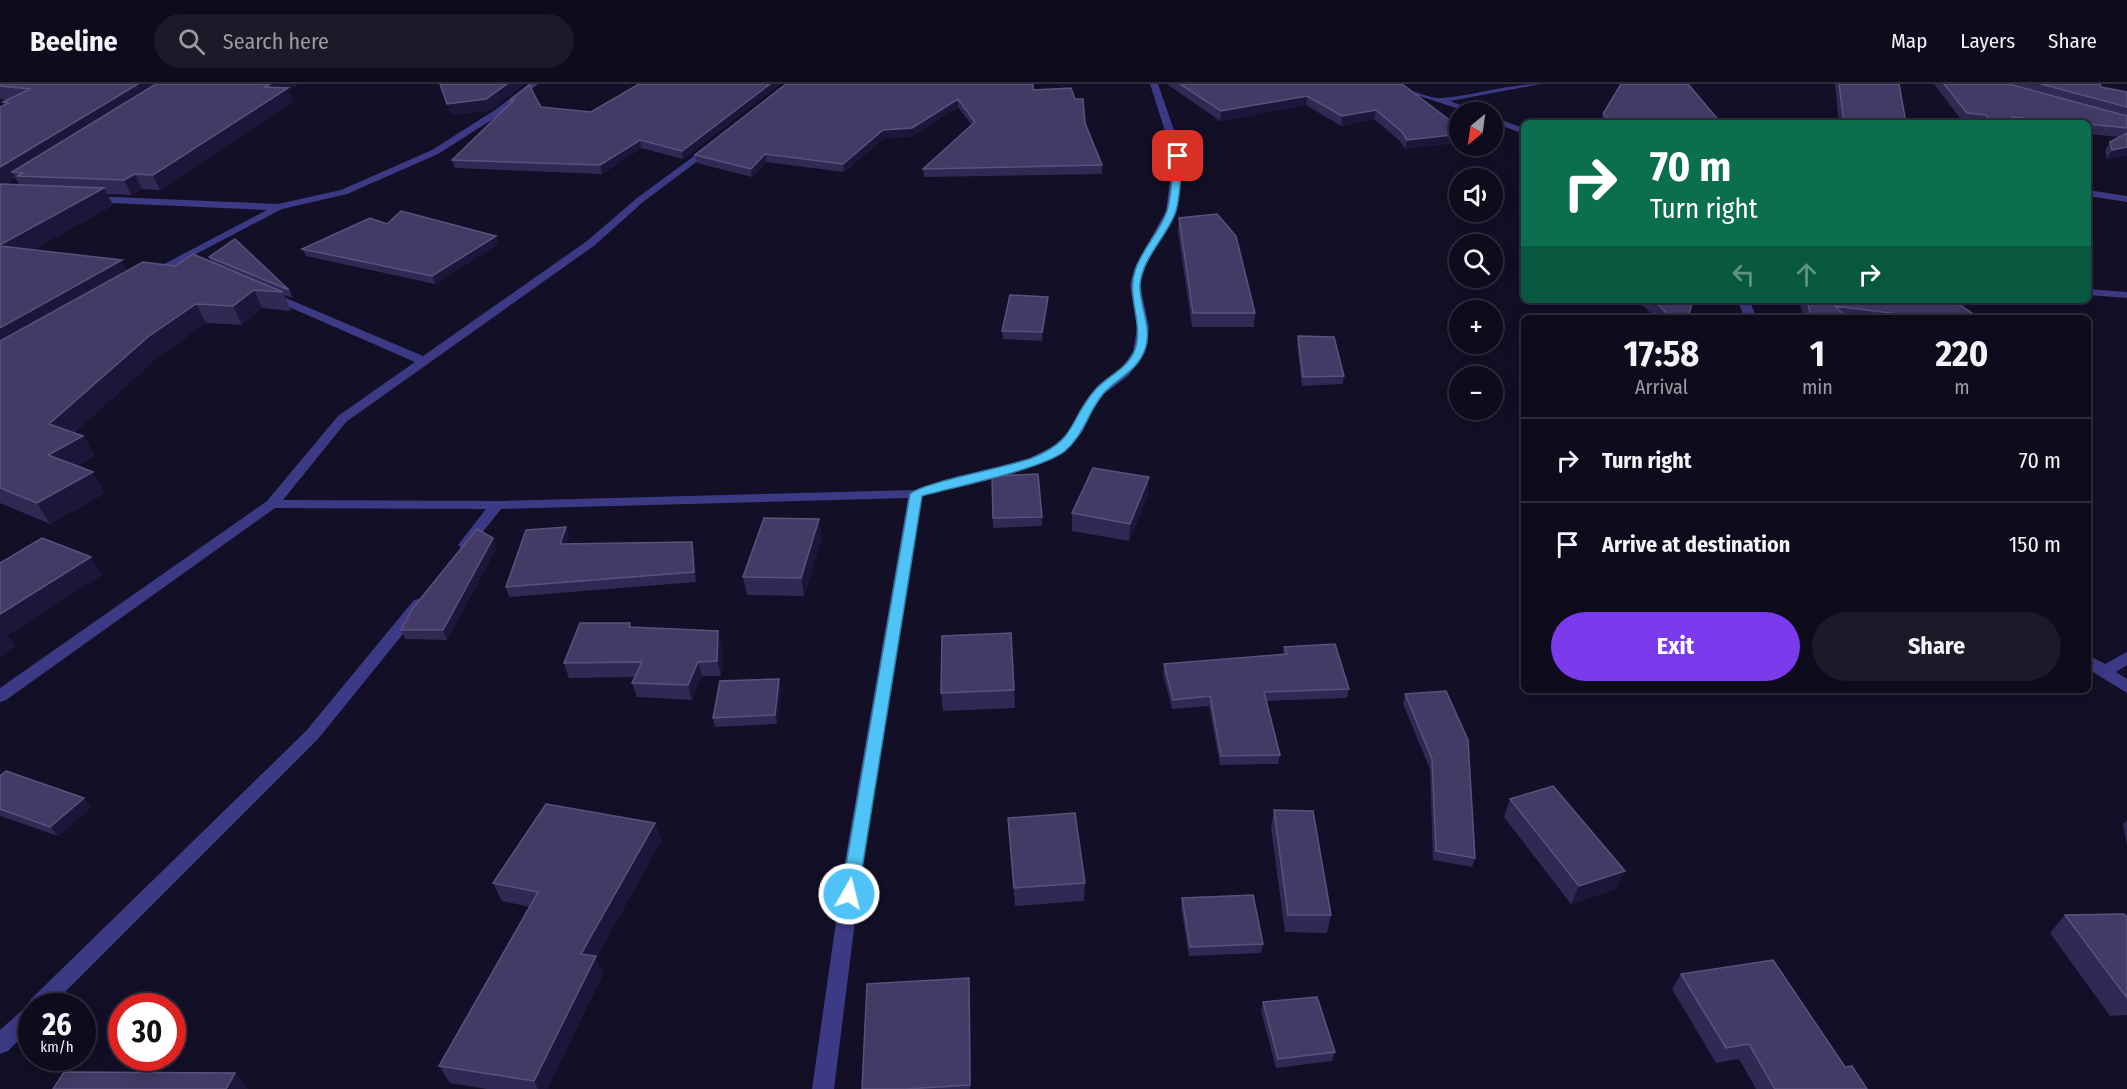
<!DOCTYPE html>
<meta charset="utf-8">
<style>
:root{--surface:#0e0b1c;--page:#1c1929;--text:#f1f3f6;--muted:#9b9ba3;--line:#2e2b3b;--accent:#7c3aed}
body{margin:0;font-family:"Fira Sans Condensed",sans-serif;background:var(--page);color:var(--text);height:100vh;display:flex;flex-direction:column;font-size:22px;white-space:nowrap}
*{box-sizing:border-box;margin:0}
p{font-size:20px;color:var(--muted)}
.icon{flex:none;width:33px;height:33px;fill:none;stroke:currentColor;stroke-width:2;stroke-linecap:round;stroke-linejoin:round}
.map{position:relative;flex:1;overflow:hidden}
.side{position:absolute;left:1521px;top:231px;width:570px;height:378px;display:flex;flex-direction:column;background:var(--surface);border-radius:9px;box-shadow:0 3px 15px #0003,0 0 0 2px var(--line)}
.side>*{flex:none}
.top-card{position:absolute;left:1521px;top:36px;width:570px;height:183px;border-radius:9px;box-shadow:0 3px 15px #0003,0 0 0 2px var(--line);background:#0b6e4f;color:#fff;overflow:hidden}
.needle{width:39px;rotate:209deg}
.tools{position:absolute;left:1449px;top:18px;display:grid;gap:12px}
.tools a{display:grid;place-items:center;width:54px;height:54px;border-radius:50%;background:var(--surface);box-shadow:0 3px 15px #0003,0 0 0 2px var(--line);font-size:30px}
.speed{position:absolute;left:18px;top:909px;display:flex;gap:12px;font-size:30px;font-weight:700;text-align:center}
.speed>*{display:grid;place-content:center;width:78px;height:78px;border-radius:50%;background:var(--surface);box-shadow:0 3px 15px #0003,0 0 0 2px var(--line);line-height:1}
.speed small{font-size:15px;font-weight:400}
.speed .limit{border:9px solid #d22;background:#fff;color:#111}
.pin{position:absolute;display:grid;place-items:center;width:51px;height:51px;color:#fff;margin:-26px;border-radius:12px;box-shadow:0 3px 9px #0006}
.me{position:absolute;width:66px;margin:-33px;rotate:8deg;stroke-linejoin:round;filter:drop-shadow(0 0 4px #0008)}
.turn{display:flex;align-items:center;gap:21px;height:126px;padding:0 30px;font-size:27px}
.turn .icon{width:78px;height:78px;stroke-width:2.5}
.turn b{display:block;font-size:42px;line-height:51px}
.lanes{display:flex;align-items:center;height:57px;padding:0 30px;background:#0003;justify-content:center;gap:30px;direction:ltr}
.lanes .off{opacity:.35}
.eta{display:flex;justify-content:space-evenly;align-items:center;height:102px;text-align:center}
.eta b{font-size:36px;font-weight:700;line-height:42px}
.action{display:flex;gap:12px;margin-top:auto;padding:12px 30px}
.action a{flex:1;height:69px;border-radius:36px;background:var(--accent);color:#fff;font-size:24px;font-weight:700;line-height:69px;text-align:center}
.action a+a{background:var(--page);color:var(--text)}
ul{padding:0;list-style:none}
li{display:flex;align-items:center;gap:18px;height:84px;padding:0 30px;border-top:2px solid var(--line)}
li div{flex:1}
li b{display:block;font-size:22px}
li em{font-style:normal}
header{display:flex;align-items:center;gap:36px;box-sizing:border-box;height:84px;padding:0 30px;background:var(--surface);border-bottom:2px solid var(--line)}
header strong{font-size:28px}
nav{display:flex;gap:33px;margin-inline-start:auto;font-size:21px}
.search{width:420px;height:54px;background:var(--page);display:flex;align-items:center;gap:15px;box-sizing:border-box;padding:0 21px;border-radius:33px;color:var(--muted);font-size:22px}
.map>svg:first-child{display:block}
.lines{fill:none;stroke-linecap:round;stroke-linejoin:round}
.street{fill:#3d3a85;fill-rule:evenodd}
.wall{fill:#312854;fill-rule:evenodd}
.shaded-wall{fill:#1d163a}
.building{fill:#433a66;stroke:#5a527e;stroke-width:1.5}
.route{fill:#4fc3f7;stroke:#337fa1;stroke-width:1.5}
</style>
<header>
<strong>Beeline</strong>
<div class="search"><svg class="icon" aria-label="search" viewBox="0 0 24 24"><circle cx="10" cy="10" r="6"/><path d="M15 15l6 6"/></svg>Search here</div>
<nav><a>Map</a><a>Layers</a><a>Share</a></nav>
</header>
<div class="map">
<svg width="2127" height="1005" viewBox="0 0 2127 1005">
<rect width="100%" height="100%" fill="#130f26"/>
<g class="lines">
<path class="street" d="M 529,0 L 538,0 L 501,30 L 438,70 L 347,110 L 282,125 L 154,192 L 145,190 L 267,126 L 90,118 L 85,115 L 90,112 L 278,120 L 341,106 L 432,66 L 495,26 Z
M 1150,0 L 1158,0 L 1183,72 L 1176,127 L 1145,183 L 1140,201 L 1149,243 L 1145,268 L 1128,292 L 1104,310 L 1091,328 L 1083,347 L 1065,368 L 1040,380 L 922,412 L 861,789 L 834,1005 L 812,1005 L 843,789 L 908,414 L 501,425 L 470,464 L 465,466 L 458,461 L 486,425 L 275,424 L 6,616 L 0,618 L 0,604 L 267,417 L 338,332 L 415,278 L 266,213 L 266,209 L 274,209 L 423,272 L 587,157 L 637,114 L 712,59 L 715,60 L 715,64 L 643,118 L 595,161 L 346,338 L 283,416 L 497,417 L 915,406 L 1030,374 L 1055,362 L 1071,346 L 1079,328 L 1096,304 L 1120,286 L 1133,268 L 1137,243 L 1130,201 L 1135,183 L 1166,127 L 1173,72 Z
M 1383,0 C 1403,0 1425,15 1442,14 C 1476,11 1507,0 1541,0 L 1450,17 L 1479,28 L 1468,28 Z
M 1492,33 L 1524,44 L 1524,50 L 1492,38 Z
M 2088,106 L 2127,112 L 2127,118 L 2088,112 Z
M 2088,205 L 2127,208 L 2127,214 L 2088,211 Z
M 1737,216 L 1749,216 L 1757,234 L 1745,234 Z
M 419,515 L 427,520 L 424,524 L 318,655 L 51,922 L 32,922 L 32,943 L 8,967 L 0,970 L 0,946 L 28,921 L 31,915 L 306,647 L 414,516 Z
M 2127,568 L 2127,581 L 2116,588 L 2127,595 L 2127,609 L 2088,585 L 2088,571 L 2105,580 Z"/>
</g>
<path class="wall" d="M 0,0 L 298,0 L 289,6 L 293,18 L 160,106 L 142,105 L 131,111 L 107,110 L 113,121 L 33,166 L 128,187 L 211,178 L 209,173 L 289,206 L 293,214 L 284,211 L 291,227 L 262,224 L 242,241 L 206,239 L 159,272 L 74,349 L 83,352 L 95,372 L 77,382 L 105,409 L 50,440 L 0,419 L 0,23 L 4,20 L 3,18 L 8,16 L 0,15 ZM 15,94 L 19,100 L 6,100 Z
M 639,0 L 780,0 L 683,75 L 641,64 L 602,90 L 455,84 L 452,76 L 541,23 L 591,28 Z
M 786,0 L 1034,6 L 1085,39 L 1102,81 L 1102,90 L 924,93 L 923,85 L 972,41 L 958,23 L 913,52 L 884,54 L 844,88 L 766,78 L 752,93 L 697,79 L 695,71 Z
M 1167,0 L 1402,0 L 1460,44 L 1405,65 L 1400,57 L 1374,35 L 1341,42 L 1306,21 L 1220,37 Z
M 1835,0 L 1899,0 L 1906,39 L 1839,39 Z
M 1934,0 L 2100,0 L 2101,3 L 2127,8 L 2127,71 L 2107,75 L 2105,67 L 2110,58 L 2120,53 L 2088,50 L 2088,39 L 1972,39 L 1963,38 Z
M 1603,30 L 1721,39 L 1600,39 Z
M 1179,134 L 1255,229 L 1254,243 L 1192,243 L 1178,147 Z
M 387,140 L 496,152 L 498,160 L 435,200 L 306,172 L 302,165 Z
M 1637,216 L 1693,216 L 1687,234 L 1656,234 Z
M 1799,216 L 1953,216 L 1979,234 L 1789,234 L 1790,230 L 1803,232 Z
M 1048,221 L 1042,257 L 1003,255 L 1002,247 Z
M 1298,252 L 1344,292 L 1343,300 L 1302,302 L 1297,260 Z
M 992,392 L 1042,433 L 1042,442 L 993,444 Z
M 1148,411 L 1129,457 L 1072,447 L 1072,429 Z
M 569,452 L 566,460 L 692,458 L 694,467 L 696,498 L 509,513 L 506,503 Z
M 822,453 L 804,512 L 747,511 L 743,493 Z
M 493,454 L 497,463 L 447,556 L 405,555 L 401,546 Z
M 630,539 L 631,543 L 722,562 L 721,592 L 702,592 L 692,616 L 637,613 L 632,599 L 635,593 L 569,594 L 564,579 Z
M 1011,549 L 1015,624 L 943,627 L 941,609 Z
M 1284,563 L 1349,605 L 1347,614 L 1266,617 L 1280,671 L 1278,680 L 1220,681 L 1209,622 L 1172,625 L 1163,590 L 1164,580 L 1283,570 Z
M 781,604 L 777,640 L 715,643 L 713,634 Z
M 1405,610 L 1475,774 L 1472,783 L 1433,776 L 1430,685 L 1403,620 Z
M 0,692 L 91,723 L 58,752 L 0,732 Z
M 1510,715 L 1625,787 L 1616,805 L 1571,820 L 1504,733 Z
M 1274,726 L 1331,831 L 1327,849 L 1285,848 L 1271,744 Z
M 1008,734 L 1085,799 L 1084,817 L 1015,822 Z
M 2127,736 L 2127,762 L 2123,740 Z
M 655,739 L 661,757 L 596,874 L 603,890 L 547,1005 L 487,1005 L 450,999 L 439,982 L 530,823 L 502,817 L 493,799 Z
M 1182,814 L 1263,860 L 1261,869 L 1189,872 L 1181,823 Z
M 2065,831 L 2127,833 L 2127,931 L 2110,932 L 2050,849 Z
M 1681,890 L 1845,983 L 1867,1005 L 1756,1005 L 1739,975 L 1716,979 L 1672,905 Z
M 969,894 L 970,911 L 971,1005 L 862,1005 Z
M 1263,918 L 1335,968 L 1332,977 L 1276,984 L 1261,927 Z"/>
<path class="shaded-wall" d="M 138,0 L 166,0 L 12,88 L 15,94 L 2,102 L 0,99 L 0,83 Z
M 270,0 L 298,0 L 289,6 L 293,18 L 160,106 L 153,91 Z
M 507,0 L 525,0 L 490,27 L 451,31 L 447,20 Z
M 770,0 L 780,0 L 683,75 L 682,67 Z
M 1307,12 L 1306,21 L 1220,37 L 1221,27 Z
M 958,15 L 958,23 L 913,52 L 884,54 L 844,88 L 843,80 L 883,46 Z
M 1376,26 L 1374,35 L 1341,42 L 1342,32 Z
M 1460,50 L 1460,59 L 1405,65 L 1407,56 Z
M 640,56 L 641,64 L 602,90 L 600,81 Z
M 2127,63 L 2127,71 L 2107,75 L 2112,66 Z
M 765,70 L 766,78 L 752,93 L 751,85 Z
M 135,90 L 142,105 L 131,111 L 124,96 Z
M 104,104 L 113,121 L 8,180 L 0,167 L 0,161 Z
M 496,152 L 498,160 L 435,200 L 432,192 Z
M 122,176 L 132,194 L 0,269 L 0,244 Z
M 254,206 L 262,224 L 242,241 L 233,222 Z
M 1048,213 L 1048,221 L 1042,257 L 1042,248 Z
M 196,220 L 206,239 L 159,272 L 62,360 L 49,340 L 149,252 Z
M 83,352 L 95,372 L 61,391 L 48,371 Z
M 93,388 L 105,409 L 50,440 L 37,419 Z
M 1149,393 L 1148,411 L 1129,457 L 1130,440 Z
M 819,435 L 822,453 L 804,512 L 801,494 Z
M 566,443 L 569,452 L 563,470 L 560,460 Z
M 493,454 L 497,463 L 447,556 L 443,546 Z
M 692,458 L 694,467 L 696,498 L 694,488 Z
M 91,473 L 102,491 L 8,551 L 16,562 L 0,573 L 0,530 Z
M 718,547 L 722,562 L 721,592 L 717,577 Z
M 698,578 L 702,592 L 692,616 L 688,601 Z
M 779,595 L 781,604 L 777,640 L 775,631 Z
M 84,714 L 91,723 L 58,752 L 50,743 Z
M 655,739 L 661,757 L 596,874 L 603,890 L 547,1005 L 538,1005 L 534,997 L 581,870 Z
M 1625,787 L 1616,805 L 1571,820 L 1579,802 Z
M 969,894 L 970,911 L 971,1005 L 970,1005 L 970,1001 Z
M 235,989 L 249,1005 L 226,1005 Z"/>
<path class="building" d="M 0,0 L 138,0 L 0,83 L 0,23 L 8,19 L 3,18 L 30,5 L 0,2 Z
M 156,0 L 270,0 L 265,3 L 288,4 L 153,91 L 135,90 L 124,96 L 17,92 L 23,89 L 12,88 Z
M 440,0 L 507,0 L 486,15 L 447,20 Z
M 639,0 L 770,0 L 682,67 L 640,56 L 600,81 L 452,76 L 514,16 L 509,17 L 529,1 L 541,23 L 591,28 Z
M 786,0 L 1033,0 L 1033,6 L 1071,4 L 1075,15 L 1083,15 L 1085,39 L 1102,81 L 923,85 L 975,38 L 958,15 L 912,44 L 883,46 L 843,80 L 765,70 L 751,85 L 695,71 Z
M 1180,0 L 1402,0 L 1460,44 L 1460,50 L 1407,56 L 1402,48 L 1376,26 L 1342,32 L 1307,12 L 1221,27 Z
M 1621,0 L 1688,0 L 1721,39 L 1612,39 L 1603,30 Z
M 1839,0 L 1899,0 L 1906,39 L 1844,39 Z
M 1944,0 L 2009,0 L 2127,32 L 2127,44 L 2088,40 L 2088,39 L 2072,39 L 2012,33 L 2017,39 L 1989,39 L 1987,31 L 1967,29 Z
M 2041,0 L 2100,0 L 2101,3 L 2127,8 L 2127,23 Z
M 2127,49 L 2127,63 L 2112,66 L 2110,58 Z
M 0,100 L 104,104 L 0,161 Z
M 401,127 L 496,152 L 432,192 L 302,165 L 370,134 L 387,140 Z
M 1217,130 L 1236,152 L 1255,229 L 1193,229 L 1179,134 Z
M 235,155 L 289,206 L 209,173 Z
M 0,162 L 122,176 L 0,244 Z
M 193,170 L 283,208 L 254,206 L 233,222 L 196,220 L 149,252 L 49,340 L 83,352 L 48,371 L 93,388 L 37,419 L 0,404 L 0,257 L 143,178 L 175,182 Z
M 1010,211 L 1048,213 L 1042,248 L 1002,247 Z
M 1653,216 L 1693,216 L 1689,230 L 1668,230 Z
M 1807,216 L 1953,216 L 1979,234 L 1930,234 L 1835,222 L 1847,234 L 1792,234 L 1790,230 L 1811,233 Z
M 1298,252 L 1334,253 L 1344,292 L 1303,293 Z
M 1093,384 L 1149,393 L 1130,440 L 1072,429 Z
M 1038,390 L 1042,433 L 993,434 L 992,392 Z
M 764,434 L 819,435 L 801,494 L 743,493 Z
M 566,443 L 560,460 L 692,458 L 694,488 L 506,503 L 526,446 Z
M 477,445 L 493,454 L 443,546 L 401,546 L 413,524 Z
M 42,454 L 91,473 L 0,530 L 0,479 Z
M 580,539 L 630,539 L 629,543 L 718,547 L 717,577 L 698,578 L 688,601 L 632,599 L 642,578 L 564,579 Z
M 1011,549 L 1014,606 L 941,609 L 942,552 Z
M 1335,560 L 1349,605 L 1264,608 L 1280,671 L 1221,672 L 1210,612 L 1173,616 L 1164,580 L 1287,570 L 1284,563 Z
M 779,595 L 775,631 L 713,634 L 720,597 Z
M 1446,607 L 1468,656 L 1475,774 L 1436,767 L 1432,675 L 1405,610 Z
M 6,687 L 84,714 L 50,743 L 0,725 L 0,692 Z
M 1553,702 L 1625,787 L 1579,802 L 1510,715 Z
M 546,720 L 655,739 L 581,870 L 596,872 L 534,997 L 439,982 L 538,808 L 493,799 Z
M 1274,726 L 1313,727 L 1331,831 L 1288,831 Z
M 1075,729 L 1085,799 L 1014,804 L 1008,734 Z
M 1253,811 L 1263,860 L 1190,863 L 1182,814 Z
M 2124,830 L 2127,833 L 2127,914 L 2065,831 Z
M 1773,876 L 1845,983 L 1852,982 L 1867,1005 L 1775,1005 L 1749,960 L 1726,964 L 1681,890 Z
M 969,894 L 970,1001 L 907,1005 L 862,1005 L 867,900 Z
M 1317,913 L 1335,968 L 1278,975 L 1263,918 Z
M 64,988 L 235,989 L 226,1005 L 53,1005 Z"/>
<path class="route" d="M 1178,70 L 1183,72 C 1180,90 1181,110 1176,127 C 1168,152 1142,173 1140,201 C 1139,223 1154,245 1144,268 C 1136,288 1116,295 1103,310 C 1088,328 1084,351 1065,367 C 1043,385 954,403 922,412 L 858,810 L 856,816 L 849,818 L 843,816 L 841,810 L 910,410 C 923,398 1009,383 1032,374 C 1078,355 1068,337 1095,306 C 1107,292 1126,286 1134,268 C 1145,242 1126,213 1135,187 C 1141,166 1160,148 1167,127 C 1172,110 1172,90 1174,72 Z"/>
</svg>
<div class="tools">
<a><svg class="needle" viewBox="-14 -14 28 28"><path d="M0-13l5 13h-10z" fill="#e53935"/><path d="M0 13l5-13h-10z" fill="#9b9ba3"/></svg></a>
<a><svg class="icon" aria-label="sound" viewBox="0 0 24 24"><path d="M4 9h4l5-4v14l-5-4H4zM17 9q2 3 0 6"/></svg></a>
<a><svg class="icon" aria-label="search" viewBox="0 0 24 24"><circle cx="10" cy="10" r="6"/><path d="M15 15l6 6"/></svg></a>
<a>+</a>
<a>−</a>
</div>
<div class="speed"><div>26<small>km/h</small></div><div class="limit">30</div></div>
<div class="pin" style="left:1178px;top:72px;background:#d93025"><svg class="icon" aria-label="arrive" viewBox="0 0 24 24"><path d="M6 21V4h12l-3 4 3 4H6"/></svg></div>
<svg class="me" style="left:849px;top:810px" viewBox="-20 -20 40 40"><circle r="17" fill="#4fc3f7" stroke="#fff" stroke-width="3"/><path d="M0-11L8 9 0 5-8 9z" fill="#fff"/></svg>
<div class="top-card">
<div class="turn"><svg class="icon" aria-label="right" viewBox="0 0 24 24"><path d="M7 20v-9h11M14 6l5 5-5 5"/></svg><div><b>70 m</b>Turn right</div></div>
<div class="lanes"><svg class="icon off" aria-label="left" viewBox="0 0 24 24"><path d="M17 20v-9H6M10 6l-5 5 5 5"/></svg><svg class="icon off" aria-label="ahead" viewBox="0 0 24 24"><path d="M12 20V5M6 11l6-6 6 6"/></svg><svg class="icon" aria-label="right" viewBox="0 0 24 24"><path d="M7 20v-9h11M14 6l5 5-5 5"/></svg></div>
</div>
<section class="side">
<div class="eta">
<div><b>17:58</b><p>Arrival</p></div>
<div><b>1</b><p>min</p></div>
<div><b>220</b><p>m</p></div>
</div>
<ul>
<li><svg class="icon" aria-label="right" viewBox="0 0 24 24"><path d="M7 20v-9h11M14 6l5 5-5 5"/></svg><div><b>Turn right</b></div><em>70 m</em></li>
<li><svg class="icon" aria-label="arrive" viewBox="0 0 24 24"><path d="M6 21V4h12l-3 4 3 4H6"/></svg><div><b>Arrive at destination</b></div><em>150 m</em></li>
</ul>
<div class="action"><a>Exit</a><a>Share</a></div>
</section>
</div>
